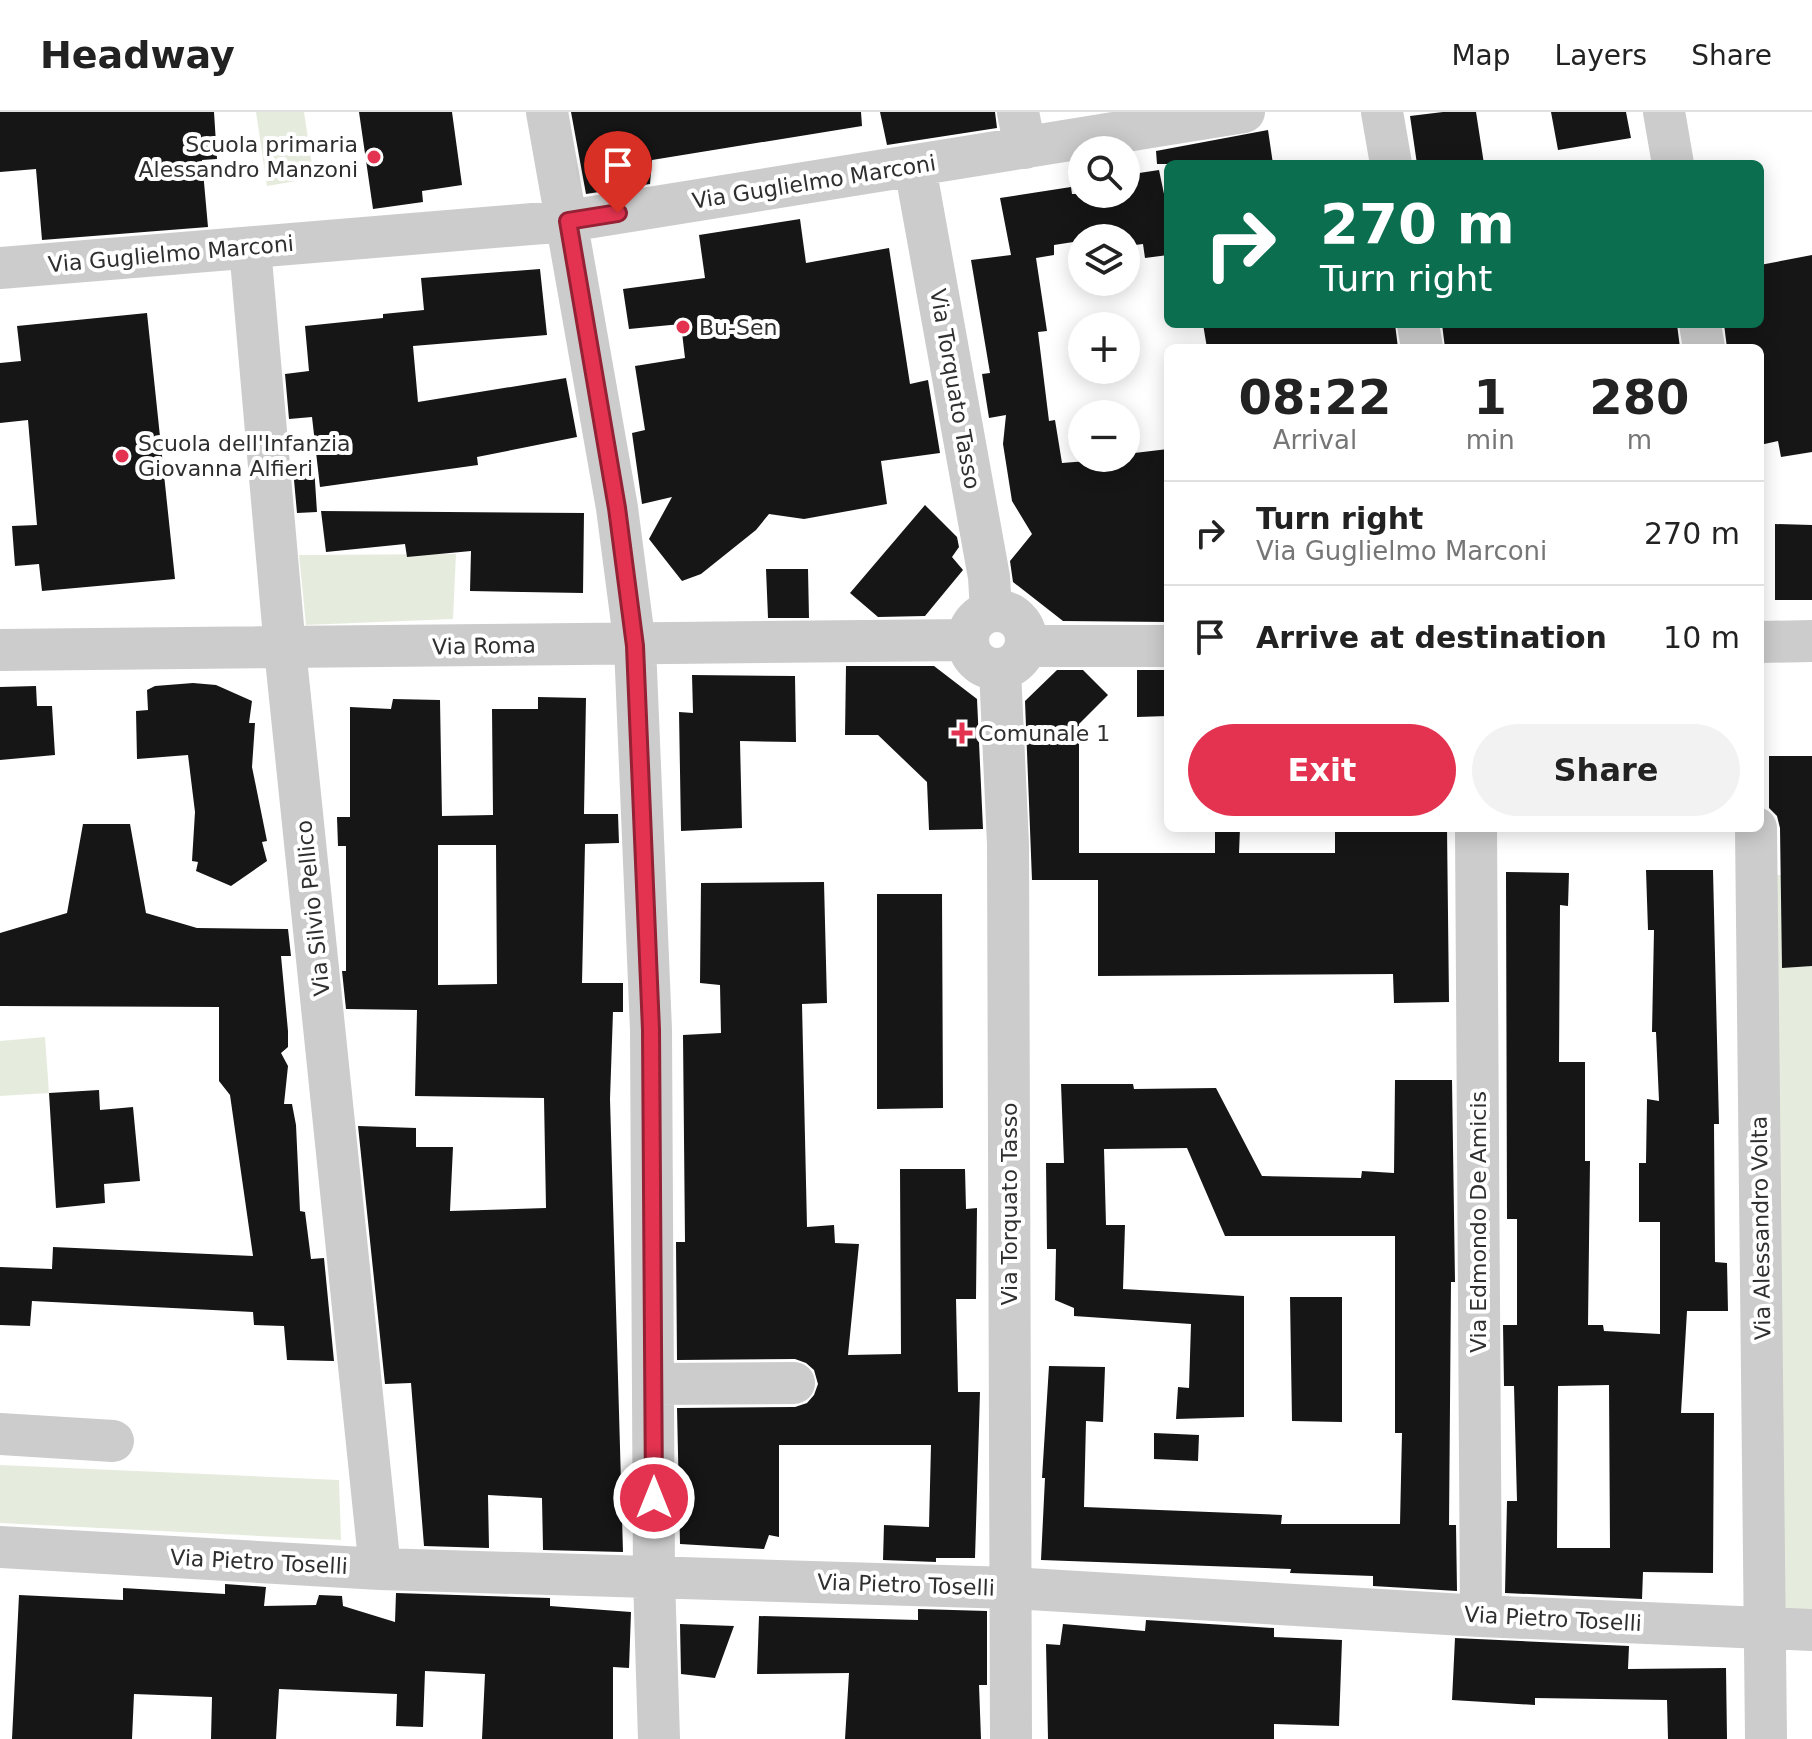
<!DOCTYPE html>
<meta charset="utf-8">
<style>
:root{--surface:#fff;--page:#f2f2f2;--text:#222;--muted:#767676;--line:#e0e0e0;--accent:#e33350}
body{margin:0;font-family:"DejaVu Sans",sans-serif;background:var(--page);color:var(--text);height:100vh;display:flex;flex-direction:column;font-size:30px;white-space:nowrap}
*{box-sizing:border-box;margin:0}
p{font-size:26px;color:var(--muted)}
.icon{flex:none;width:44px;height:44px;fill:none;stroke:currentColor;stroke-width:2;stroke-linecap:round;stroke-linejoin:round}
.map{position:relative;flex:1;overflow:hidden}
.drawer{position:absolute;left:1164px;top:232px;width:600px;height:488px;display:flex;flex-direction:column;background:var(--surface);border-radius:12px;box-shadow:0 4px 20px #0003}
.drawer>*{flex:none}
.top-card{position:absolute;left:1164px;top:48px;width:600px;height:168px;border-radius:12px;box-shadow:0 4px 20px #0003;background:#0b6e4f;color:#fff;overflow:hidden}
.tools{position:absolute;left:1068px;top:24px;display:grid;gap:16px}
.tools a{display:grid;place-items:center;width:72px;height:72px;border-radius:50%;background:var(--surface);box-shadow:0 4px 20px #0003;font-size:40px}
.pin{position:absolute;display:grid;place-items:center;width:68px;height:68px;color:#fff;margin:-82px -34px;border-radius:50% 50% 50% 0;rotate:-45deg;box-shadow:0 0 8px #0007}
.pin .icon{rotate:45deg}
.me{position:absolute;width:88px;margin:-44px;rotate:0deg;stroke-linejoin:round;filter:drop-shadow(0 0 6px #0008)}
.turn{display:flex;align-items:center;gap:28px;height:168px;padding:0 24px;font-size:36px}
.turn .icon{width:104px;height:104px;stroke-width:2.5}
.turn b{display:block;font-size:56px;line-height:68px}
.eta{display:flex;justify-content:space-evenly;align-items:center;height:136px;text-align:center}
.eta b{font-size:48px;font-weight:600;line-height:56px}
.primary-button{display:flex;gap:16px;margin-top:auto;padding:16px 24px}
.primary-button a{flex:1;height:92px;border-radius:48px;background:var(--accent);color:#fff;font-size:32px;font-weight:600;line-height:92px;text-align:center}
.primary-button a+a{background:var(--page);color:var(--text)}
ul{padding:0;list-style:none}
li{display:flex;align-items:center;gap:24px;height:104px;padding:0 24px;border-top:2px solid var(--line)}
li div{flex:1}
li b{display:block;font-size:30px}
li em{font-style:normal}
header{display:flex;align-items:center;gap:48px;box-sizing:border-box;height:112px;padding:0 40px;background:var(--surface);border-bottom:2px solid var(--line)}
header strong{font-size:38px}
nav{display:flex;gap:44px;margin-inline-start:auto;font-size:28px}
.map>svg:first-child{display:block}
.green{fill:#e6ecdd}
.building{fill:#161616;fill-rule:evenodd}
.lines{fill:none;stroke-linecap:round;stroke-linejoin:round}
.minor{stroke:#ccc;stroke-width:42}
.route-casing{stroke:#942134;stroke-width:20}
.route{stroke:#e33350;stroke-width:14}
.poi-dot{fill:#e33350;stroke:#fff;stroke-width:3}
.labels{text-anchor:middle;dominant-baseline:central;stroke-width:8;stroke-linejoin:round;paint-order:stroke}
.poi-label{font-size:22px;fill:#2f2f2f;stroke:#fff;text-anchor:start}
.street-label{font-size:22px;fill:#2f2f2f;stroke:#fff}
</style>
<header>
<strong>Headway</strong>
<nav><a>Map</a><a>Layers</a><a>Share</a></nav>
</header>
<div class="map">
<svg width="1812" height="1627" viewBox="0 0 1812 1627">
<rect width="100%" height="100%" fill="#fff"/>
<path class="green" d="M 256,0 L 304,0 L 314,66 L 267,74 Z
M 456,442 L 453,507 L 306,513 L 299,443 Z
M 1770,763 L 1812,763 L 1812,1503 L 1781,1502 Z
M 45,925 L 49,981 L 0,984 L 0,929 Z
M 0,1353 L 339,1368 L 341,1428 L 0,1411 Z"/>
<path class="building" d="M 0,0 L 214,0 L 217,47 L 202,48 L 208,115 L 42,128 L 36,57 L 0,60 Z
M 359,0 L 452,0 L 462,73 L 422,79 L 423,90 L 373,97 Z
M 571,0 L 861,0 L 862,14 L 652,48 L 650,72 L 586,82 Z
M 880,0 L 995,0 L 997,16 L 887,33 Z
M 1443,0 L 1476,0 L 1484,52 L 1417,52 L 1410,4 Z
M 1551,0 L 1626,0 L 1631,26 L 1558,38 Z
M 1268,18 L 1273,52 L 1157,52 L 1156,39 Z
M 1159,58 L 1168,101 L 1168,143 L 1145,146 L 1143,132 L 1127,134 L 1125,122 L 1054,133 L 1054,143 L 1036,146 L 1047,219 L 1038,220 L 1049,309 L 1055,308 L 1062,351 L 1126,346 L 1126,342 L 1168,337 L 1168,510 L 1063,509 L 1013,470 L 1010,449 L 1032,422 L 1012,389 L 1003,332 L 1006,303 L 989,306 L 982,262 L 990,261 L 971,148 L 1011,143 L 1000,86 L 1071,75 L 1072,82 L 1126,82 L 1126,63 Z
M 800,107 L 806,151 L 889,136 L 910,272 L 928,268 L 940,341 L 881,349 L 887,392 L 804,407 L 769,402 L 756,418 L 701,462 L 682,469 L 649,427 L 672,385 L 642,392 L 632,321 L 645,318 L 635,254 L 685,246 L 681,212 L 629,217 L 623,177 L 705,166 L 699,123 Z
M 1812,143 L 1812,340 L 1781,345 L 1778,329 L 1760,333 L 1760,236 L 1727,236 L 1724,212 L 1760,212 L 1760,153 Z
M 540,157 L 547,223 L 413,234 L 418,290 L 566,266 L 577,325 L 477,345 L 478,353 L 320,375 L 312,305 L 289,307 L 285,262 L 309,259 L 305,214 L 383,206 L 383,202 L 424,198 L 421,166 Z
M 147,201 L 175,467 L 42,479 L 39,452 L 15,454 L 12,414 L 37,413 L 28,308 L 0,311 L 0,251 L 21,249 L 17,214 Z
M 1203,212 L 1395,212 L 1398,236 L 1207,236 Z
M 1442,212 L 1677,212 L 1680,236 L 1445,236 Z
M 314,354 L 317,400 L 297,401 L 293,357 Z
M 925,393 L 957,425 L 959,435 L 952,445 L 963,458 L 925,504 L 878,505 L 850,481 Z
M 321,399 L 584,401 L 583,481 L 470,479 L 471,439 L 407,445 L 405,432 L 326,440 Z
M 1775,412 L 1812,413 L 1812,488 L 1775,488 Z
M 766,457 L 808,457 L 809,506 L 768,506 Z
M 846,554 L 934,554 L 977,587 L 983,717 L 929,718 L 927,670 L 878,623 L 845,623 Z
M 1057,558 L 1083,558 L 1108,583 L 1079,612 L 1079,741 L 1215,741 L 1215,716 L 1240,716 L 1239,741 L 1335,741 L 1335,716 L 1447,716 L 1449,890 L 1394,891 L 1393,862 L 1098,864 L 1098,768 L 1032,768 L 1025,589 Z
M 1137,558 L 1168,558 L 1168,604 L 1137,605 Z
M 692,563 L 795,564 L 796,630 L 740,629 L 742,716 L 681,719 L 679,600 L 693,601 Z
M 193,571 L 216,573 L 252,589 L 249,611 L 255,611 L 252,655 L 267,729 L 262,730 L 267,749 L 231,774 L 196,759 L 198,750 L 192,749 L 195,700 L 188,643 L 137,647 L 136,599 L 148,598 L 147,578 L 155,574 Z
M 36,574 L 37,594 L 52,594 L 55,643 L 0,648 L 0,575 Z
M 538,585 L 586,586 L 584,702 L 618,702 L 619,731 L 585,732 L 582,871 L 623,871 L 623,900 L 613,900 L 610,987 L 623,1440 L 543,1438 L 542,1386 L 488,1383 L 489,1436 L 424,1434 L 411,1271 L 385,1272 L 358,1014 L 416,1016 L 416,1035 L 453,1035 L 450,1099 L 546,1096 L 544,986 L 415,984 L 417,898 L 346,897 L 342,859 L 346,859 L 346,734 L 338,734 L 337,705 L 350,705 L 350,595 L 391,597 L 393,587 L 440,588 L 442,704 L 493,703 L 492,597 L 538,597 ZM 438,733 L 496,733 L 497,872 L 438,873 Z
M 1769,644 L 1812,644 L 1812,854 L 1782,856 L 1780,716 L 1777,704 L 1769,696 Z
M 83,712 L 130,712 L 146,801 L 197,816 L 288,817 L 291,844 L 281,844 L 288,919 L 288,935 L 281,941 L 288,954 L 284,992 L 292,992 L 296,1013 L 300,1099 L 305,1100 L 311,1147 L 324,1146 L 334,1249 L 287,1248 L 284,1214 L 254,1213 L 253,1200 L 32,1189 L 30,1214 L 0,1213 L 0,1155 L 52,1157 L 53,1135 L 253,1144 L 230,983 L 219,969 L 219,895 L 0,894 L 0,821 L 67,801 Z
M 1646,758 L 1713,758 L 1719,1012 L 1714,1012 L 1715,1150 L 1727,1151 L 1728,1199 L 1687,1199 L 1681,1301 L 1714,1301 L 1713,1461 L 1643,1460 L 1642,1487 L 1505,1481 L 1507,1389 L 1517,1389 L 1514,1274 L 1504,1274 L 1503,1213 L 1517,1213 L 1517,1107 L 1507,1107 L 1506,760 L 1569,761 L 1568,794 L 1560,793 L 1559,950 L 1585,950 L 1585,1049 L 1590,1049 L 1588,1213 L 1603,1213 L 1604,1219 L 1660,1222 L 1660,1110 L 1639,1110 L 1639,1051 L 1646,1051 L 1647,987 L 1659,989 L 1656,920 L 1652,920 L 1654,818 L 1648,818 ZM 1609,1273 L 1610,1436 L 1557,1436 L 1558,1274 Z
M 824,770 L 827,891 L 802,892 L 807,1115 L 834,1113 L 835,1131 L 859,1132 L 848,1243 L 901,1242 L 900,1057 L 965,1057 L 966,1097 L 977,1096 L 976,1187 L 956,1187 L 958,1280 L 980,1280 L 975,1446 L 936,1446 L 936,1450 L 883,1448 L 884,1413 L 929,1415 L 931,1333 L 779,1333 L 779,1425 L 769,1423 L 764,1437 L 680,1432 L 677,1296 L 795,1295 L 807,1291 L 814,1283 L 818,1272 L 814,1258 L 806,1251 L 795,1247 L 677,1248 L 676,1130 L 685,1130 L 683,923 L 721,921 L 720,873 L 700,871 L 701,771 Z
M 877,782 L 942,782 L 943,996 L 877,997 Z
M 1395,968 L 1452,968 L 1455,1170 L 1451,1170 L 1449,1413 L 1456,1413 L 1457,1479 L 1373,1474 L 1373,1464 L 1290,1461 L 1291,1457 L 1041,1448 L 1045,1366 L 1042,1366 L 1049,1254 L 1105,1255 L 1103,1310 L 1086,1309 L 1084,1395 L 1282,1403 L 1281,1412 L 1400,1412 L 1402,1321 L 1395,1321 L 1395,1124 L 1225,1124 L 1187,1036 L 1104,1037 L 1106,1113 L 1125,1113 L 1123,1177 L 1244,1184 L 1244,1305 L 1176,1307 L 1178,1275 L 1189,1276 L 1191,1212 L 1074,1204 L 1074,1196 L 1055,1188 L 1056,1137 L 1047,1137 L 1046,1051 L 1064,1051 L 1061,972 L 1133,972 L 1134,977 L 1216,976 L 1262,1064 L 1361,1066 L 1362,1059 L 1394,1061 Z
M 99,978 L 100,998 L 133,995 L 140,1069 L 104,1072 L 105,1091 L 56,1096 L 49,981 Z
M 1290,1185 L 1342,1185 L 1342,1310 L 1292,1309 Z
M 1154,1321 L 1199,1323 L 1198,1349 L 1154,1347 Z
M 225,1472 L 266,1475 L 264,1494 L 316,1493 L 319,1483 L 342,1484 L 343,1494 L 395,1510 L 396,1481 L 550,1486 L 550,1494 L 631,1500 L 629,1556 L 613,1555 L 613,1627 L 482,1627 L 485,1562 L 425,1559 L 423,1615 L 396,1614 L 397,1582 L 279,1577 L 276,1627 L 211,1627 L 212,1585 L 134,1582 L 132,1627 L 12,1627 L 19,1483 L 123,1488 L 123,1476 L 225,1482 Z
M 918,1497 L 987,1499 L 987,1573 L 979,1573 L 981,1627 L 845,1627 L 849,1561 L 757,1562 L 759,1504 L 918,1508 Z
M 1146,1508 L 1274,1516 L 1274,1525 L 1342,1528 L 1339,1614 L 1274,1612 L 1274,1627 L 1048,1627 L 1046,1532 L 1060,1533 L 1063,1512 L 1145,1519 Z
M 680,1512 L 734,1514 L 715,1566 L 681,1562 Z
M 1455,1526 L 1629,1534 L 1628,1557 L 1726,1556 L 1727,1627 L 1668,1627 L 1667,1588 L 1535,1586 L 1535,1593 L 1452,1588 Z"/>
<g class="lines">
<path class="minor" d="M 547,0 L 617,396 L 635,534 L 651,918 L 654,1466 L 659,1627
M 1018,0 L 1025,36
M 1382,0 L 1391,52
M 1664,0 L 1673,52
M 915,55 L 989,465 L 991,499
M 250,136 L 285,537 L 380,1457
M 0,156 L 568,109 L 1244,0
M 1418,212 L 1422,236
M 1700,212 L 1704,236
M968 528a29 29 0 1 1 58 0a29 29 0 1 1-58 0Z
M 1760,530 L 1812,529
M 1026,534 L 1168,534
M 0,538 L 967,528
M 1000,558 L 1008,732 L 1011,1627
M 1476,716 L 1481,1504
M 1756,716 L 1766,1627
M 653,1272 L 794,1271
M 0,1322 L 113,1329
M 0,1435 L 380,1457 L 1011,1476 L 1481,1504 L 1812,1518"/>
</g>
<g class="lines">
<g class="route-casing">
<path id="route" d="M 618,101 L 568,109 L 617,396 L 635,534 L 651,918 L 654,1386"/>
</g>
<use href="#route" class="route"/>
</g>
<g class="poi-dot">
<circle cx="374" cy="45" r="8"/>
<circle cx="683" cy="215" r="8"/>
<circle cx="122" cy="344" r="8"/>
<path d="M958 609h8v8h8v8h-8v8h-8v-8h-8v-8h8z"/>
</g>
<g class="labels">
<g class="poi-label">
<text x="358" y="32" text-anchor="end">Scuola primaria<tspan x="358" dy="25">Alessandro Manzoni</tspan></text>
<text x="699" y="215">Bu-Sen</text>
<text x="138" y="331">Scuola dell'Infanzia<tspan x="138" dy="25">Giovanna Alfieri</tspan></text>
<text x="978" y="621">Comunale 1</text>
</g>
<g class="street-label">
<text transform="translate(814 70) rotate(-9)">Via Guglielmo Marconi</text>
<text transform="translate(171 142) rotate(-5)">Via Guglielmo Marconi</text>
<text transform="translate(955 277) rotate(80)">Via Torquato Tasso</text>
<text transform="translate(484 534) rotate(-1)">Via Roma</text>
<text transform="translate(313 796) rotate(-96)">Via Silvio Pellico</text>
<text transform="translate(1009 1092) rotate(-90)">Via Torquato Tasso</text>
<text transform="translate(1478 1110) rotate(-90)">Via Edmondo De Amicis</text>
<text transform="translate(1761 1116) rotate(-91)">Via Alessandro Volta</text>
<text transform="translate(259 1450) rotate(3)">Via Pietro Toselli</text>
<text transform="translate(906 1473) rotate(2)">Via Pietro Toselli</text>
<text transform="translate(1553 1507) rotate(3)">Via Pietro Toselli</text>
</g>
</g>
</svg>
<div class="tools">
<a><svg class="icon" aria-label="search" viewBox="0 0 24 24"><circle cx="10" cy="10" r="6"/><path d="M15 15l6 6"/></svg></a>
<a><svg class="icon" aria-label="layers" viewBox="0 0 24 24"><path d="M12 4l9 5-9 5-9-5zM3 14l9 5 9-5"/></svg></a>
<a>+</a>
<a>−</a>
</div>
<div class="pin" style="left:618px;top:101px;background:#d93025"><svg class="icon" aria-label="arrive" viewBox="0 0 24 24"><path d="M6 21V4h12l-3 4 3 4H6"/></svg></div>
<svg class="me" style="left:654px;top:1386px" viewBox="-20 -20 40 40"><circle r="17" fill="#e33350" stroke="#fff" stroke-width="3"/><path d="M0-11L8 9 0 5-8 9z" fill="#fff"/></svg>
<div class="top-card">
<div class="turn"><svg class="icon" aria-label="right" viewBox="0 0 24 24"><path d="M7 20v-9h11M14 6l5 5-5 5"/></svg><div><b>270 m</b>Turn right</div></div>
</div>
<section class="drawer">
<div class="eta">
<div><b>08:22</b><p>Arrival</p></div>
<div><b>1</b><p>min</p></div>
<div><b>280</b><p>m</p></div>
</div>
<ul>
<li><svg class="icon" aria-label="right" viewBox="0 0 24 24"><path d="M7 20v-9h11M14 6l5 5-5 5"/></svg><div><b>Turn right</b><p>Via Guglielmo Marconi</p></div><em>270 m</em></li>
<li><svg class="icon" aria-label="arrive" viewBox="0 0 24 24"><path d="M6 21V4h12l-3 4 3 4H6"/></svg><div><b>Arrive at destination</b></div><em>10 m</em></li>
</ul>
<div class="primary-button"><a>Exit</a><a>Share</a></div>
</section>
</div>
